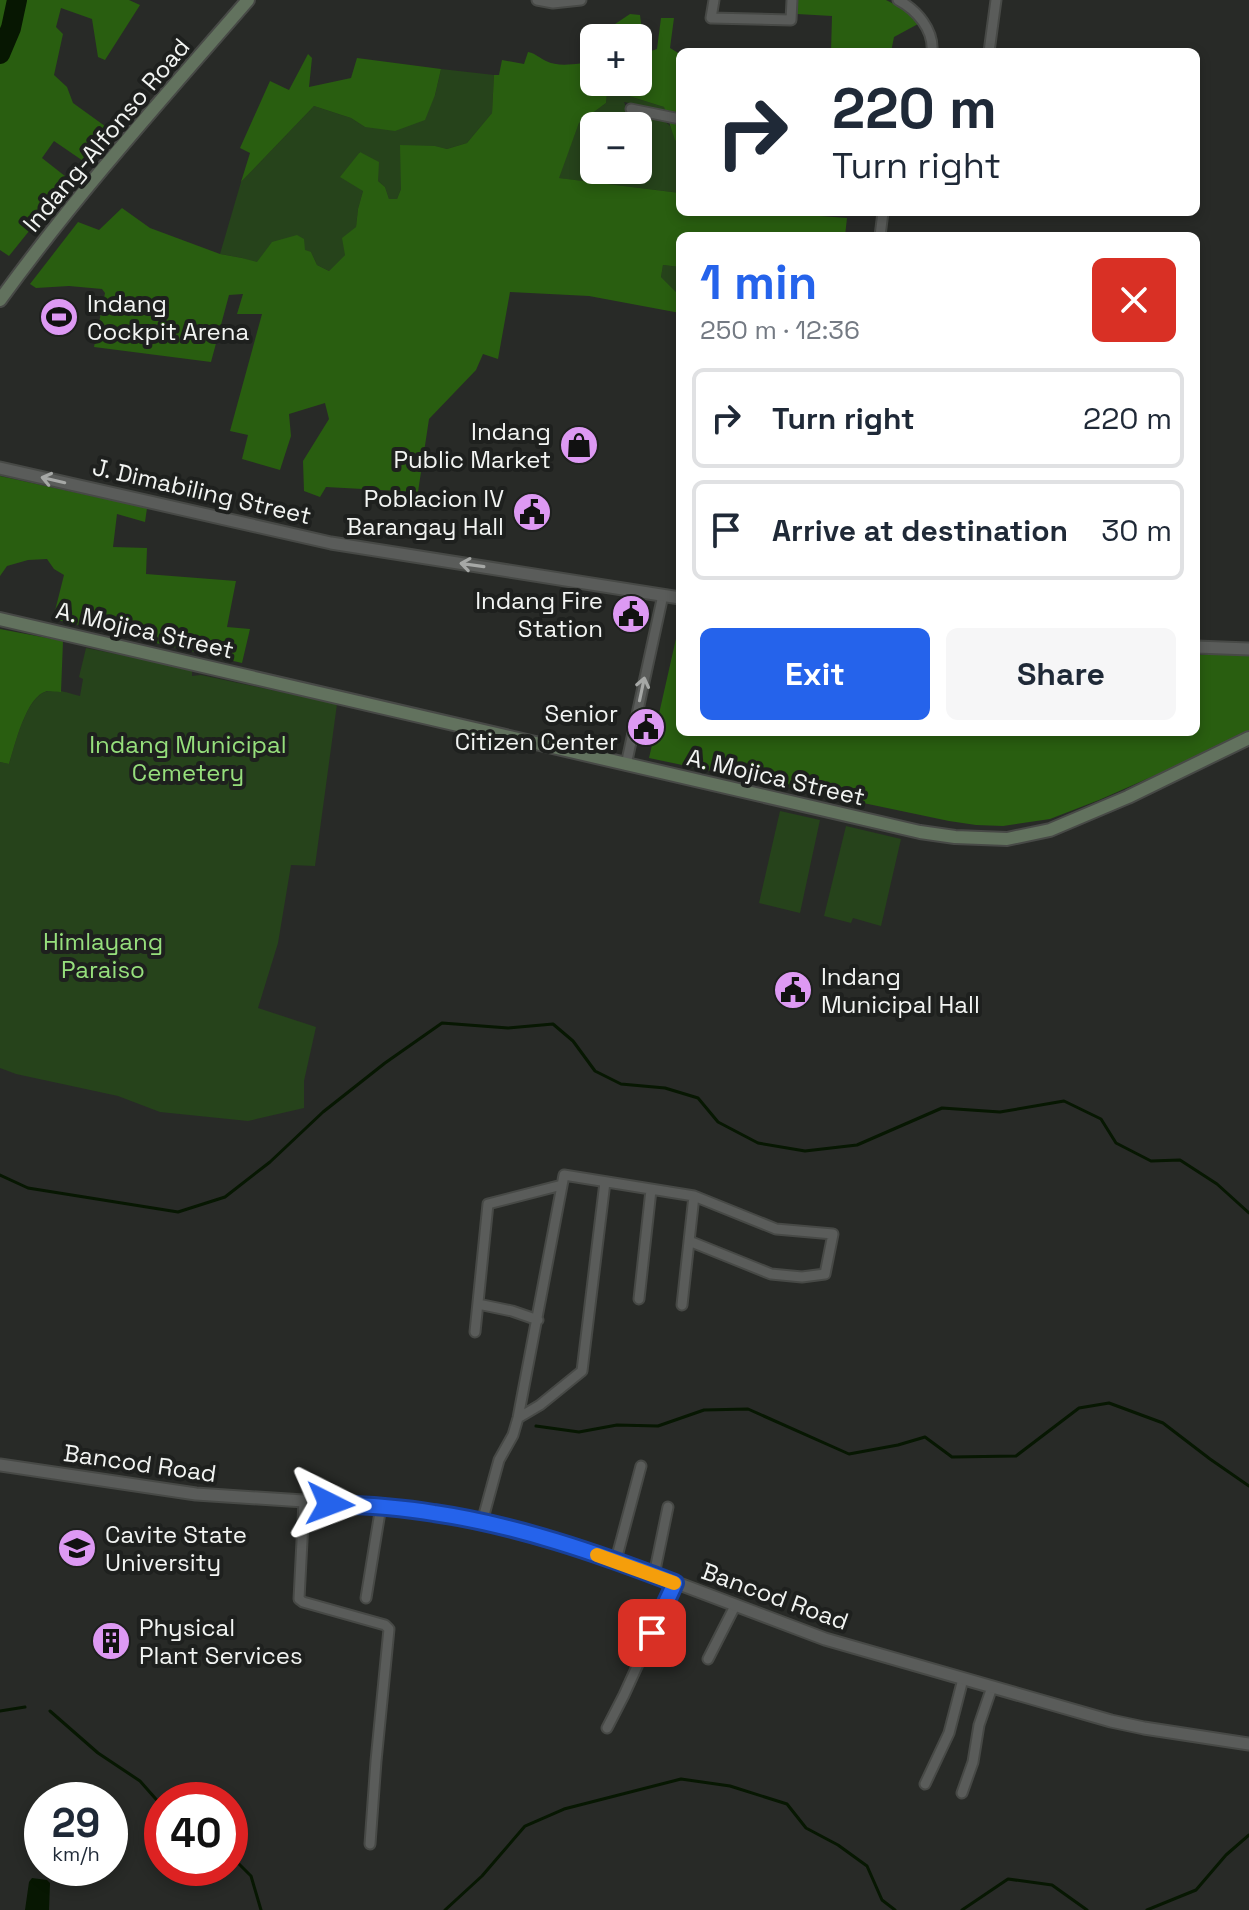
<!DOCTYPE html>
<meta charset="utf-8">
<style>
:root{--surface:#fff;--page:#f6f6f7;--text:#1f2937;--muted:#747a83;--line:#e0e1e3;--accent:#2563eb}
body{margin:0;font-family:"Space Grotesk",sans-serif;background:var(--page);color:var(--text);height:100vh;display:flex;flex-direction:column;font-size:30px;white-space:nowrap}
*{box-sizing:border-box;margin:0}
p{font-size:26px;color:var(--muted)}
.icon{flex:none;width:44px;height:44px;fill:none;stroke:currentColor;stroke-width:2;stroke-linecap:round;stroke-linejoin:round}
.map{position:relative;flex:1;overflow:hidden}
.drawer{position:absolute;left:676px;top:232px;width:524px;height:504px;display:flex;flex-direction:column;background:var(--surface);border-radius:12px;box-shadow:0 4px 12px #0003}
.drawer>*{flex:none}
.banner{position:absolute;left:676px;top:48px;width:524px;height:168px;border-radius:12px;box-shadow:0 4px 12px #0003;background:#fff;color:var(--text);overflow:hidden}
.controls{position:absolute;left:580px;top:24px;display:grid;gap:16px}
.controls a{display:grid;place-items:center;width:72px;height:72px;border-radius:12px;background:var(--surface);box-shadow:0 4px 12px #0003;font-size:40px}
.speed{position:absolute;left:24px;top:1782px;display:flex;gap:16px;font-size:40px;font-weight:700;text-align:center}
.speed>*{display:grid;place-content:center;width:104px;height:104px;border-radius:50%;background:var(--surface);box-shadow:0 4px 12px #0003;line-height:1}
.speed small{font-size:20px;font-weight:400}
.speed .limit{border:12px solid #d22;background:#fff;color:#111}
.pin{position:absolute;display:grid;place-items:center;width:68px;height:68px;color:#fff;margin:-34px;border-radius:16px;box-shadow:0 4px 12px #0006}
.me{position:absolute;width:88px;margin:-44px;rotate:93deg;stroke-linejoin:round;filter:drop-shadow(0 0 6px #0008)}
.turn{display:flex;align-items:center;gap:28px;height:168px;padding:0 24px;font-size:36px}
.turn .icon{width:104px;height:104px;stroke-width:2.5}
.turn b{display:block;font-size:56px;line-height:68px}
.round{display:grid;place-items:center;flex:none;width:84px;height:84px;border-radius:12px;background:var(--page)}
.headline{display:flex;align-items:center;justify-content:space-between;height:136px;padding:0 24px}
h1{font-size:48px;font-weight:700;line-height:60px;color:var(--accent)}
.action{display:flex;gap:16px;margin-top:auto;padding:16px 24px}
.action a{flex:1;height:92px;border-radius:12px;background:var(--accent);color:#fff;font-size:32px;font-weight:700;line-height:92px;text-align:center}
.action a+a{background:var(--page);color:var(--text)}
ul{padding:0;list-style:none}
li{display:flex;align-items:center;gap:24px;height:100px;margin:0 16px 12px;padding:0 8px;border:4px solid var(--line);border-radius:12px}
li div{flex:1}
li b{display:block;font-size:30px}
li em{font-style:normal}
.map>svg:first-child{display:block}
.green{fill:#26431b;fill-rule:evenodd}
.forest{fill:#295e10}
.water{fill:#071702}
.lines{fill:none;stroke-linecap:round;stroke-linejoin:round}
.stream{stroke:#071702;stroke-width:3}
.river{stroke:#071702;stroke-width:20}
.minor-casing{stroke:#474946;stroke-width:13}
.tertiary-casing{stroke:#474946;stroke-width:15}
.secondary-casing{stroke:#474946;stroke-width:16}
.minor{stroke:#5a5c5a;stroke-width:9}
.tertiary{stroke:#5a5c5a;stroke-width:11}
.secondary{stroke:#62725e;stroke-width:12}
.oneway{stroke:#a6a8a6}
.route-casing{stroke:#184099;stroke-width:20}
.route{stroke:#2563eb;stroke-width:14}
.slow{stroke:#f59e0b;stroke-width:14}
.labels{text-anchor:middle;dominant-baseline:central;stroke-width:8;stroke-linejoin:round;paint-order:stroke}
.street-label{font-size:24px;fill:#f2f4f2;stroke:#1e201e}
.poi-label{font-size:24px;fill:#f2f4f2;stroke:#1e201e;text-anchor:start}
.park-label{font-size:24px;fill:#96df7c;stroke:#1e201e}
</style>
<div class="map">
<svg width="1249" height="1910" viewBox="0 0 1249 1910">
<rect width="100%" height="100%" fill="#282a27"/>
<path class="green" d="M 441,69 L 494,75 L 492,113 L 467,143 L 447,149 L 434,146 L 402,171 L 401,189 L 397,199 L 389,199 L 385,187 L 378,181 L 378,162 L 359,152 L 363,191 L 358,209 L 356,227 L 345,255 L 329,271 L 317,265 L 311,252 L 257,263 L 242,258 L 220,254 L 241,182 L 314,106 L 351,118 L 365,127 L 435,95 Z
M 608,82 L 629,96 L 664,107 L 665,110 L 624,102 L 629,115 C 640,116 662,116 670,126 C 676,133 671,137 680,143 L 680,193 L 558,178 L 579,123 L 606,103 ZM 594,126 L 638,126 L 638,170 L 594,170 Z
M 663,265 L 680,267 L 680,296 L 661,277 Z
M 86,648 L 192,669 L 192,676 L 201,675 L 337,704 L 315,866 L 291,865 L 278,943 L 258,1008 L 316,1027 L 304,1081 L 304,1108 L 248,1121 L 160,1112 L 118,1096 L 16,1074 L 0,1068 L 0,762 L 9,764 C 15,745 26,695 48,691 C 57,688 71,694 80,696 L 83,679 L 79,677 Z
M 780,811 L 820,820 L 800,913 L 759,903 Z
M 846,826 L 901,839 L 881,926 L 853,918 L 851,923 L 824,916 Z"/>
<path class="forest" d="M 0,0 L 129,0 L 140,5 L 105,60 L 98,57 L 92,19 L 61,8 L 56,27 L 63,34 L 54,75 L 67,87 L 73,103 L 116,134 L 89,165 L 54,141 L 42,158 L 70,180 L 9,256 L 0,250 Z
M 798,0 L 886,0 L 906,10 L 918,24 L 894,37 L 891,52 L 831,52 L 832,16 L 797,14 Z
M 630,14 L 640,15 L 645,53 L 657,49 L 661,18 L 674,18 L 670,48 L 680,54 L 680,143 L 675,140 L 664,107 L 629,96 L 608,83 L 606,103 L 579,123 L 559,178 L 680,193 L 680,212 L 819,212 L 820,216 L 847,218 L 845,236 L 680,236 L 680,267 L 663,265 L 661,277 L 680,296 L 680,313 L 589,296 L 510,292 L 498,359 L 483,354 L 476,370 L 429,419 L 418,492 L 326,487 L 320,497 L 304,491 L 303,461 L 329,419 L 325,403 L 289,414 L 291,436 L 280,470 L 242,459 L 248,435 L 230,431 L 262,314 L 237,314 L 243,294 L 229,295 L 211,362 L 94,347 L 105,293 L 102,289 L 69,286 L 36,288 L 30,284 L 78,222 L 99,230 L 122,208 L 150,228 L 220,254 L 242,258 L 257,262 L 272,242 L 297,235 L 304,239 L 305,250 L 311,252 L 317,265 L 329,271 L 345,255 L 342,238 L 356,227 L 358,209 L 363,191 L 340,177 L 360,152 L 379,162 L 378,181 L 385,187 L 389,199 L 397,199 L 401,189 L 400,145 L 435,146 L 447,149 L 467,143 L 492,113 L 494,75 L 499,75 L 502,60 L 524,64 L 528,52 C 537,54 539,58 546,61 C 559,68 580,63 594,62 L 594,82 L 638,82 L 638,38 L 611,38 L 612,26 Z
M 308,54 L 312,58 L 309,87 L 351,78 L 357,58 L 441,69 L 435,95 L 425,120 L 395,131 L 365,127 L 351,118 L 314,106 L 241,182 L 250,153 L 240,148 L 270,81 L 289,90 Z
M 0,476 L 147,508 L 145,522 L 117,514 L 113,547 L 147,548 L 146,574 L 236,581 L 227,627 L 250,629 L 242,663 L 53,619 L 64,575 L 54,569 L 47,559 L 28,560 L 7,566 L 0,576 Z
M 680,621 L 680,732 L 1196,732 L 1196,655 L 1249,653 L 1249,734 L 1099,800 L 1050,819 L 1003,826 L 976,825 L 949,821 L 649,758 Z
M 0,629 L 63,641 L 61,692 C 60,692 48,691 47,691 C 26,696 15,745 9,764 L 0,762 Z"/>
<path class="water" d="M 32,1878 L 47,1880 L 50,1883 L 49,1910 L 25,1910 L 29,1882 Z"/>
<g class="lines">
<path class="stream" d="M 0,1175 L 28,1188 L 178,1212 L 225,1197 L 270,1162 L 323,1112 L 385,1063 L 442,1023 L 508,1028 L 553,1024 L 573,1041 L 595,1071 L 621,1084 L 665,1088 L 698,1098 L 718,1122 L 758,1143 L 805,1151 L 857,1145 L 942,1108 L 1000,1112 L 1064,1101 L 1101,1119 L 1116,1143 L 1151,1161 L 1180,1160 L 1217,1184 L 1249,1213
M 536,1426 L 579,1432 L 617,1425 L 658,1426 L 704,1410 L 748,1409 L 849,1454 L 898,1445 L 925,1437 L 952,1457 L 1016,1456 L 1079,1408 L 1109,1403 L 1163,1423 L 1210,1459 L 1249,1486
M 0,1711 L 25,1707
M 50,1711 L 98,1753 L 140,1781 L 162,1806
M 230,1855 L 251,1876 L 261,1910
M 445,1910 L 482,1876 L 525,1826 L 564,1809 L 681,1779 L 730,1786 L 787,1804 L 806,1828 L 838,1845 L 867,1866 L 882,1900 L 895,1910
M 962,1910 L 1008,1879 L 1052,1885 L 1087,1910
M 1147,1910 L 1196,1890 L 1226,1855 L 1249,1835"/>
<path class="river" d="M 0,54 L 11,28 L 17,0"/>
<g class="minor-casing">
<path id="minor" d="M 537,0 L 553,3 L 581,0
M 714,0 L 711,18 L 791,20 L 792,0
M 898,0 C 917,10 934,30 932,52
M 989,52 L 996,0
M 631,109 L 680,119
M 880,236 L 883,212
M 626,765 L 663,595
M 639,1299 L 651,1190
M 478,1304 L 512,1311 L 538,1320
M 682,1305 L 694,1196
M 475,1332 L 488,1204 L 562,1185
M 518,1418 L 540,1405 L 582,1371 L 605,1182
M 304,1502 L 299,1599 L 303,1602 L 385,1625 L 389,1629 L 376,1761 L 370,1844
M 482,1522 L 499,1460 L 513,1435 L 518,1418 L 564,1175 L 694,1196 L 776,1229 L 833,1234 L 825,1274 L 802,1277 L 771,1274 L 689,1241
M 616,1560 L 641,1466
M 654,1575 L 668,1507
M 366,1598 L 381,1506
M 708,1659 L 735,1606
M 607,1728 L 624,1695 L 675,1583
M 925,1784 L 949,1733 L 963,1679
M 962,1793 L 973,1762 L 979,1725 L 992,1687"/>
</g>
<g class="tertiary-casing">
<path id="tertiary" d="M 0,468 L 331,543 L 680,598
M 1196,647 L 1249,649
M 0,1465 L 196,1494 L 381,1506 L 434,1513 L 482,1522 L 616,1560 L 825,1639 L 1111,1721 L 1144,1728 L 1249,1744"/>
</g>
<g class="secondary-casing">
<path id="secondary" d="M 0,300 C 76,195 163,98 248,0
M 0,619 L 920,832 L 955,837 L 1007,839 L 1050,830 L 1128,797 L 1249,738"/>
</g>
<use href="#minor" class="minor"/>
<use href="#tertiary" class="tertiary"/>
<use href="#secondary" class="secondary"/>
</g>
<defs><path id="oneway-shaft" d="M-6 0H5M1.5-3L5.5 0L1.5 3" fill="none" stroke-width="1.6" stroke-linecap="round" stroke-linejoin="round" transform="scale(2)"/></defs>
<g class="oneway">
<use href="#oneway-shaft" transform="translate(53 480) rotate(-167)"/>
<use href="#oneway-shaft" transform="translate(472 565) rotate(-172)"/>
<use href="#oneway-shaft" transform="translate(642 689) rotate(-78)"/>
</g>
<g class="lines">
<g class="route-casing">
<path id="route" d="M 330,1504 C 365,1505 399,1507 434,1513 C 516,1525 597,1553 675,1583 L 652,1633"/>
</g>
<use href="#route" class="route"/>
<path class="slow" d="M 597,1555 L 674,1583"/>
</g>
<defs>
<g id="stadium-disc" transform="scale(2)"><circle r="9.5" fill="#dd99f3" stroke="#1e201e"/><path d="M0-5a6.5 5 0 1 0 0 10a6.5 5 0 1 0 0-10ZM-3.5-1.8h7v3.6h-7Z" fill="#111"/></g>
<g id="shop-disc" transform="scale(2)"><circle r="9.5" fill="#dd99f3" stroke="#1e201e"/><path d="M-5-2.5h2.3a2.7 3.5 0 0 1 5.4 0H5L5.5 6h-11ZM-1.5-2.5h3a1.5 2.3 0 0 0-3 0Z" fill="#111"/></g>
<g id="civic-disc" transform="scale(2)"><circle r="9.5" fill="#dd99f3" stroke="#1e201e"/><path d="M-.6-6.5H3V-4.5H.6V-3L4-1V1h2V6H-6V1h2V-1L-.6-3ZM-1.2 2.5V6h2.4V2.5Z" fill="#111"/></g>
<g id="university-disc" transform="scale(2)"><circle r="9.5" fill="#dd99f3" stroke="#1e201e"/><path d="M0-5L7-2L0 1L-7-2ZM-4 1L0 2.5L4 1V4Q0 6-4 4Z" fill="#111"/></g>
<g id="building-disc" transform="scale(2)"><circle r="9.5" fill="#dd99f3" stroke="#1e201e"/><path d="M-4-6H4V6H1V3H-1V6H-4ZM-2.5-4.3h1.7v1.8h-1.7ZM.8-4.3h1.7v1.8H.8ZM-2.5-1h1.7V.8h-1.7ZM.8-1h1.7V.8H.8Z" fill="#111"/></g>
</defs>
<g fill-rule="evenodd">
<use href="#stadium-disc" x="59" y="317"/>
<use href="#shop-disc" x="579" y="445"/>
<use href="#civic-disc" x="532" y="512"/>
<use href="#civic-disc" x="631" y="614"/>
<use href="#civic-disc" x="646" y="727"/>
<use href="#civic-disc" x="793" y="990"/>
<use href="#university-disc" x="77" y="1548"/>
<use href="#building-disc" x="111" y="1641"/>
</g>
<g class="labels">
<g class="street-label">
<text transform="translate(106 135) rotate(-50)">Indang-Alfonso Road</text>
<text transform="translate(202 491) rotate(13)">J. Dimabiling Street</text>
<text transform="translate(145 630) rotate(13)">A. Mojica Street</text>
<text transform="translate(776 777) rotate(13)">A. Mojica Street</text>
<text transform="translate(140 1463) rotate(8)">Bancod Road</text>
<text transform="translate(775 1596) rotate(20)">Bancod Road</text>
</g>
<g class="poi-label">
<text x="87" y="303">Indang<tspan x="87" dy="28">Cockpit Arena</tspan></text>
<text x="551" y="431" text-anchor="end">Indang<tspan x="551" dy="28">Public Market</tspan></text>
<text x="504" y="498" text-anchor="end">Poblacion IV<tspan x="504" dy="28">Barangay Hall</tspan></text>
<text x="603" y="600" text-anchor="end">Indang Fire<tspan x="603" dy="28">Station</tspan></text>
<text x="618" y="713" text-anchor="end">Senior<tspan x="618" dy="28">Citizen Center</tspan></text>
<text x="821" y="976">Indang<tspan x="821" dy="28">Municipal Hall</tspan></text>
<text x="105" y="1534">Cavite State<tspan x="105" dy="28">University</tspan></text>
<text x="139" y="1627">Physical<tspan x="139" dy="28">Plant Services</tspan></text>
</g>
<g class="park-label">
<text x="188" y="744">Indang Municipal<tspan x="188" dy="28">Cemetery</tspan></text>
<text x="103" y="941">Himlayang<tspan x="103" dy="28">Paraiso</tspan></text>
</g>
</g>
</svg>
<div class="controls">
<a>+</a>
<a>−</a>
</div>
<div class="speed"><div>29<small>km/h</small></div><div class="limit">40</div></div>
<div class="pin" style="left:652px;top:1633px;background:#d93025"><svg class="icon" aria-label="arrive" viewBox="0 0 24 24"><path d="M6 21V4h12l-3 4 3 4H6"/></svg></div>
<svg class="me" style="left:330px;top:1504px" viewBox="-20 -20 40 40"><path d="M0-17L14 15 0 8-14 15z" fill="#2563eb" stroke="#fff" stroke-width="4"/></svg>
<div class="banner">
<div class="turn"><svg class="icon" aria-label="right" viewBox="0 0 24 24"><path d="M7 20v-9h11M14 6l5 5-5 5"/></svg><div><b>220 m</b>Turn right</div></div>
</div>
<section class="drawer">
<div class="headline"><div><h1>1 min</h1><p>250 m · 12:36</p></div><a class="round" style="background:#d93025;color:#fff"><svg class="icon" aria-label="close" viewBox="0 0 24 24"><path d="M6 6l12 12M18 6L6 18"/></svg></a></div>
<ul>
<li><svg class="icon" aria-label="right" viewBox="0 0 24 24"><path d="M7 20v-9h11M14 6l5 5-5 5"/></svg><div><b>Turn right</b></div><em>220 m</em></li>
<li><svg class="icon" aria-label="arrive" viewBox="0 0 24 24"><path d="M6 21V4h12l-3 4 3 4H6"/></svg><div><b>Arrive at destination</b></div><em>30 m</em></li>
</ul>
<div class="action"><a>Exit</a><a>Share</a></div>
</section>
</div>
